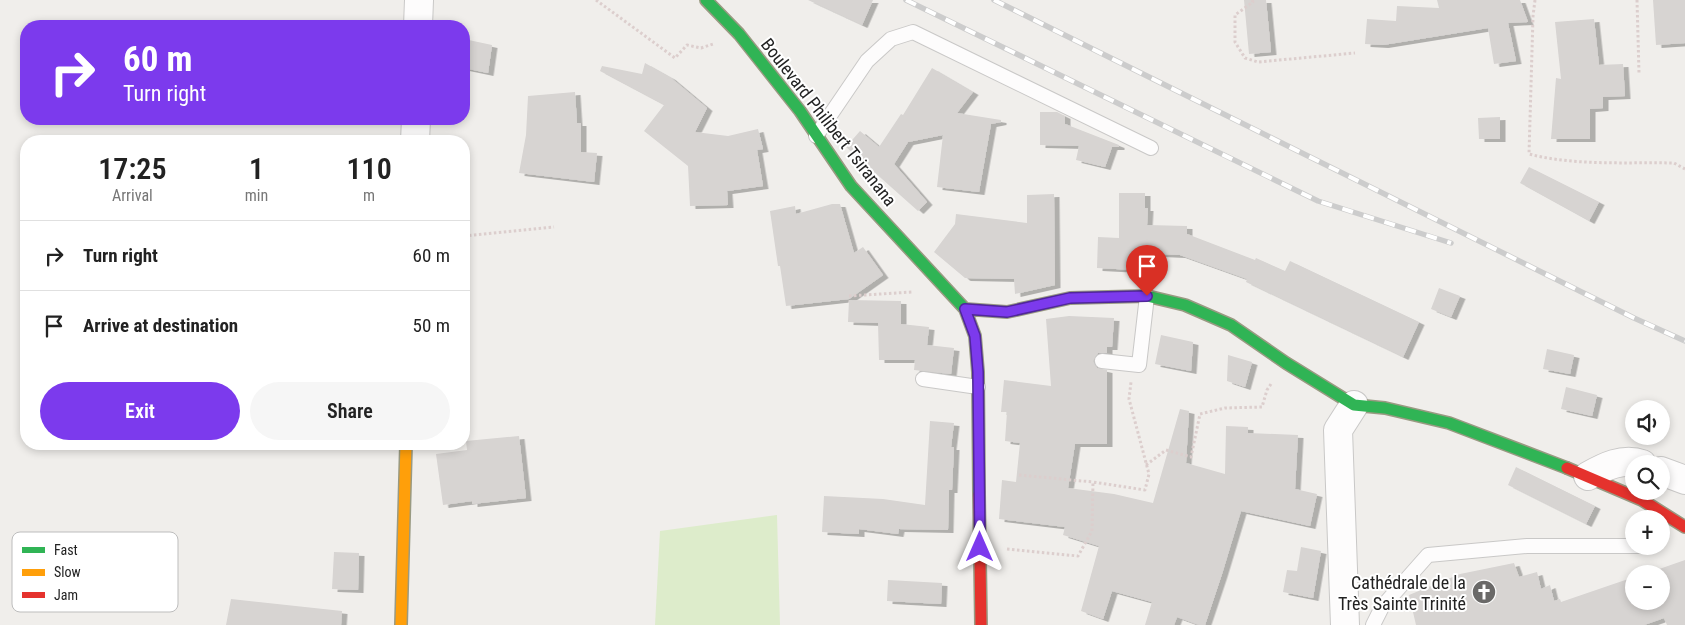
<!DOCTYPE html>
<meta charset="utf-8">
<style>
:root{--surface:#fff;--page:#f6f6f6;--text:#222;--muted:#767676;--line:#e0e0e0;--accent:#7c3aed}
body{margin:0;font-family:"Roboto Condensed",sans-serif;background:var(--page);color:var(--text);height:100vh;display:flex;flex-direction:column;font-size:19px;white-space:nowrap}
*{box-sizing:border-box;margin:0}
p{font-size:16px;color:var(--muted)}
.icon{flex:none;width:28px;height:28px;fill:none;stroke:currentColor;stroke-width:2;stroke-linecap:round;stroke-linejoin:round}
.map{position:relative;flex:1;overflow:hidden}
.panel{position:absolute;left:20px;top:135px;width:450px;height:315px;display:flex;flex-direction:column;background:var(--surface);border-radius:20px;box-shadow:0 2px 8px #0003}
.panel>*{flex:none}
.top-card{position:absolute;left:20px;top:20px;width:450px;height:105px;border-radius:20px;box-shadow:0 2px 8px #0003;background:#7c3aed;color:#fff;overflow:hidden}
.fabs{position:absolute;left:1625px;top:400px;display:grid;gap:10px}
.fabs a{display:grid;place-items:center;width:45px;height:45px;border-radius:50%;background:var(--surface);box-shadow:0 2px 8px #0003;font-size:25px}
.pin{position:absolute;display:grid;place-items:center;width:42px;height:42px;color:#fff;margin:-51px -21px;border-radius:50% 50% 50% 0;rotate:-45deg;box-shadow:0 0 5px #0007}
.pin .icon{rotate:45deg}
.me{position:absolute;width:55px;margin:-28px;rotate:0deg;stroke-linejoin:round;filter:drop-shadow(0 0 4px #0008)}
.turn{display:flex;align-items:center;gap:18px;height:105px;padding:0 20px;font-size:22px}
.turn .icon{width:65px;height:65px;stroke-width:2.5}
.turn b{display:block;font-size:35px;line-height:42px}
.eta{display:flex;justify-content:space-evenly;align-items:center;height:85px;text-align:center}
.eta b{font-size:30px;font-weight:600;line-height:35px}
.cta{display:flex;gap:10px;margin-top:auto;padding:10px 20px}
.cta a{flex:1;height:58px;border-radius:30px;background:var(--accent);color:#fff;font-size:20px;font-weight:600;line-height:58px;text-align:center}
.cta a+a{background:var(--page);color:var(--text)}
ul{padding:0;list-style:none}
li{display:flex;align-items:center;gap:15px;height:70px;padding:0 20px;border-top:1px solid var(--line)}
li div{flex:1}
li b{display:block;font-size:19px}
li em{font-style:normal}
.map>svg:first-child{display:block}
.grass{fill:#ddeccb}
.building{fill:#d7d4d2;filter:url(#shadow)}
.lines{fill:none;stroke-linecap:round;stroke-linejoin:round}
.lane-casing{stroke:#c9c8c7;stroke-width:16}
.street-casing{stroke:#c9c8c7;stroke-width:30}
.fast-casing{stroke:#999a82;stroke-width:14}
.slow-casing{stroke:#999a82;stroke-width:14}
.jam-casing{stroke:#999a82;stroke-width:14}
.path{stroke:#dccecd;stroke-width:3;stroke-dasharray:2.5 2.5;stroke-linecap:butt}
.lane{stroke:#fdfcfc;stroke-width:14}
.street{stroke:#fdfcfc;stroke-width:28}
.fast{stroke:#30b455;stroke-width:11}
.slow{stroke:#ff9f0a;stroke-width:11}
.jam{stroke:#e5322d;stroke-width:11}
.rail-casing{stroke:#ccc;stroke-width:5.5}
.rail{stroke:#fff;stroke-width:4;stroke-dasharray:11;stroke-linecap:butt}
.route-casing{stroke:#51269a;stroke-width:12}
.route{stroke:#7c3aed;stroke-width:9}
.labels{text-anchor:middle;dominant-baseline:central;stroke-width:4;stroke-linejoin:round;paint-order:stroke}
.street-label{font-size:18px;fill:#222;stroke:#fff}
.poi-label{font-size:18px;fill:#222;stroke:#fff;text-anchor:end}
.key{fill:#fff;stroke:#bdbdbd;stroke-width:1}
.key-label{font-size:14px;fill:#222}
</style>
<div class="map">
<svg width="1685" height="625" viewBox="0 0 1685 625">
<defs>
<filter id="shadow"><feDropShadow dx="5.5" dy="3" stdDeviation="0" flood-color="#0004"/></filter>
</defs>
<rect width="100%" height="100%" fill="#f0eeeb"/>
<path class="grass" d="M 777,515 L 780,625 L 655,625 L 660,531 Z"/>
<path class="building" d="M 808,0 L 873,0 L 862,25 Z
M 1244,0 L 1266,0 L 1271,52 L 1249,54 Z
M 1437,0 L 1520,0 L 1528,22 L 1508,23 L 1516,61 L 1494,64 L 1488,28 L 1383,45 L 1365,44 L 1367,19 L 1396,21 L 1397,6 L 1439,8 Z
M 1653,0 L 1685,0 L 1685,43 L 1656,45 Z
M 1594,19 L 1599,65 L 1623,64 L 1625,96 L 1603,97 L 1603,108 L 1590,109 L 1590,139 L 1551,139 L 1556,78 L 1561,79 L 1555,22 Z
M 464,39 L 492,45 L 488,73 L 464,68 Z
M 645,63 L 670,77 L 707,108 L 695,132 L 728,136 L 758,129 L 763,149 L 757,150 L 763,186 L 727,191 L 728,205 L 690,206 L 688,166 L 644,131 L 664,105 L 600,71 L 602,66 L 642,74 Z
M 932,68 L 973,92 L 957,113 L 1001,120 L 1001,122 L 991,124 L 979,192 L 937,187 L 943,135 L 908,142 L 894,164 L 927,202 L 918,211 L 846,147 L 860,131 L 879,147 L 901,114 L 903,115 Z
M 575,92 L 577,123 L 581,123 L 581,152 L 597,153 L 594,182 L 519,173 L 526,135 L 528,96 Z
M 1040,112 L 1057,112 L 1065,116 L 1065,124 L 1119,145 L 1119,147 L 1112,147 L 1105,167 L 1076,160 L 1079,146 L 1040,145 Z
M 1500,117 L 1500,139 L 1479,139 L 1478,118 Z
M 1529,167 L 1599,202 L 1589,221 L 1520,183 Z
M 1119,193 L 1145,193 L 1145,208 L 1148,208 L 1147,225 L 1187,226 L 1187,234 L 1255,260 L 1256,258 L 1285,271 L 1290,261 L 1419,322 L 1403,357 L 1246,282 L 1247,279 L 1180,255 L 1135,253 L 1135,270 L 1097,268 L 1098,237 L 1119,238 Z
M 1054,194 L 1055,285 L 1015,294 L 1014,279 L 965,278 L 934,252 L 955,224 L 956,214 L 1027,223 L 1027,195 Z
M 832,204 L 840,204 L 854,253 L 863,247 L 883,275 L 849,299 L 786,306 L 780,266 L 778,266 L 770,211 L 795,206 L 796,214 Z
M 1439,288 L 1460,296 L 1451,317 L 1431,309 Z
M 849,300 L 901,301 L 901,324 L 929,327 L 927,345 L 954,348 L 951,374 L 914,370 L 915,360 L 879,360 L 878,323 L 848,322 Z
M 1069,316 L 1114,318 L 1112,347 L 1107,347 L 1107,353 L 1098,353 L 1093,361 L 1097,368 L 1107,370 L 1107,444 L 1075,444 L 1068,488 L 1114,494 L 1153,503 L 1180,409 L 1189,411 L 1186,463 L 1225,474 L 1226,426 L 1248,427 L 1248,433 L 1298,435 L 1295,489 L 1317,494 L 1310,526 L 1241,511 L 1222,574 L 1205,625 L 1199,625 L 1177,617 L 1174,625 L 1145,625 L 1152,602 L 1112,591 L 1103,619 L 1081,611 L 1099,546 L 1063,535 L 1065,527 L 999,519 L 1002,480 L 1016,482 L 1020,443 L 1005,441 L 1007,412 L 1001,412 L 1004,380 L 1051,386 L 1046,319 Z
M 1161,335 L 1193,342 L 1191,371 L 1155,364 Z
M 1547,349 L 1574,355 L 1570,374 L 1543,369 Z
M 1228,355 L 1252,362 L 1245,387 L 1227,381 Z
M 1566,387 L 1597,395 L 1592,416 L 1561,409 Z
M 930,421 L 954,423 L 951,447 L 954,447 L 952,490 L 949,490 L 948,530 L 899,529 L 898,534 L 859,529 L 859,534 L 822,532 L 824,496 L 883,499 L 925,505 Z
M 519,436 L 526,498 L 472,504 L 472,501 L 443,505 L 436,454 L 467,450 L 466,441 Z
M 1516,467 L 1595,506 L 1586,524 L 1508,485 Z
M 1301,547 L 1321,551 L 1313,598 L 1283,592 L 1287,570 L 1297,571 Z
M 334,552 L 359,553 L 358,590 L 332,589 Z
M 1685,560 L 1685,625 L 1667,625 L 1664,618 L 1644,625 L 1416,625 L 1409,595 L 1460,574 L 1514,563 L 1519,577 L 1537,572 L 1541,589 L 1550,585 L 1554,601 L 1560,599 L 1561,602 L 1634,577 L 1634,601 L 1661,601 L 1661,574 L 1645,574 Z
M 888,580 L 942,583 L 941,604 L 887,601 Z
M 231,599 L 342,611 L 341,625 L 226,625 Z"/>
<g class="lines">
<g class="lane-casing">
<path id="lane" d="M 816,136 L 867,61 L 891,39 L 913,32 L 1151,148
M 1102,361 L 1139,365 L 1147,296
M 923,379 L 978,387
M 1373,625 L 1382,607 L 1428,555 L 1527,546 L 1646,546"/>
</g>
<g class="street-casing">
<path id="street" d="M 418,26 L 419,0
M 415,141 L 416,119
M 1661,471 L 1685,480
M 1588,476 C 1604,467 1623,457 1642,464
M 1345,625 L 1338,430 L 1354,405"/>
</g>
<g class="fast-casing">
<path id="fast" d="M 706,0 L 739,34 L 800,111 L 851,186 L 965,309 L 975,336 L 978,372 L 979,494
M 965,309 L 1007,312 L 1070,298 L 1147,296 L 1185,305 L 1231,325 L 1286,363 L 1354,405 L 1385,408 L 1449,423 L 1567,468"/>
</g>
<g class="slow-casing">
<path id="slow" d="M 401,625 L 406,444"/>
</g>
<g class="jam-casing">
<path id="jam" d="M 1567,468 L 1642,500 L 1685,527
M 979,494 L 981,625"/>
</g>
<path class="path" d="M 596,0 L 675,58 L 687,45 L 701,48 L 713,44
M 1252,0 L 1253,2 L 1235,15 L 1235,42 L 1245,58 L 1258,62 L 1355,53
M 1535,0 L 1533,16 L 1529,154 C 1575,166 1626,162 1674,163 L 1685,169
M 1637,0 L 1639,73
M 464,236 L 554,227
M 849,296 L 912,292
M 1146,465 L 1166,450 L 1191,457 L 1200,414 L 1225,408 L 1262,407 L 1267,390 L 1271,384
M 1019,475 L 1093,482
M 1007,549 L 1078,556 L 1092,531 L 1093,482 L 1145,490 L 1149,474 L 1129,399 L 1131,382"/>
<use href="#lane" class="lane"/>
<use href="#street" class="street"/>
<use href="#fast" class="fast"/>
<use href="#slow" class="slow"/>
<use href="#jam" class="jam"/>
<g class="rail-casing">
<path id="rail" d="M 906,0 L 1318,201 L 1451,243
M 994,0 L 1634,318 L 1685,341"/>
</g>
<use href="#rail" class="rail"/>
</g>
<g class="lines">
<g class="route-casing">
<path id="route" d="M 980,547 L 978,372 L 975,336 L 965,309 L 1007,312 L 1070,298 L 1147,296"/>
</g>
<use href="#route" class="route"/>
</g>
<defs>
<g id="church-disc" transform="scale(1.25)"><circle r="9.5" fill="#6a6968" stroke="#fff"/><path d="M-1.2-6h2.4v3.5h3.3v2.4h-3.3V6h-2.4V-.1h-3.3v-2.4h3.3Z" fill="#fff"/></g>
</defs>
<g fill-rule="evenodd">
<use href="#church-disc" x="1484" y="592"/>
</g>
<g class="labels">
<g class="street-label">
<text transform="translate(829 122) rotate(52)">Boulevard Philibert Tsiranana</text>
</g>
<g class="poi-label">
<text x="1466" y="582">Cathédrale de la<tspan x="1466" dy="21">Très Sainte Trinité</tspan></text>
</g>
</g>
<rect x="12" y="532" width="166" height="80" rx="8" class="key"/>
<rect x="22" y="547" width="23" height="6" fill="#30b455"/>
<rect x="22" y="569" width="23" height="7" fill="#ff9f0a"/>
<rect x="22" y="592" width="23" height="6" fill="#e5322d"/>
<g class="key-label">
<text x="54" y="555">Fast</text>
<text x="54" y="577">Slow</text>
<text x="54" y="600">Jam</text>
</g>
</svg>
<div class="fabs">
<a><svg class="icon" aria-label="sound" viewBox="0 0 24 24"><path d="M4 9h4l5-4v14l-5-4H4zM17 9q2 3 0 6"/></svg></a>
<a><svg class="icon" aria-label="search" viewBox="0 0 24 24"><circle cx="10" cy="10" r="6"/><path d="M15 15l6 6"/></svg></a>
<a>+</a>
<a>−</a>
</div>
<div class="pin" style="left:1147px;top:296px;background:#d93025"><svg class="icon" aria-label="arrive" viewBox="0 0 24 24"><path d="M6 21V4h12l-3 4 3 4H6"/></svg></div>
<svg class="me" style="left:980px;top:547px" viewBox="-20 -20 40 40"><path d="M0-17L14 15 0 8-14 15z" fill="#7c3aed" stroke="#fff" stroke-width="4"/></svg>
<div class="top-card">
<div class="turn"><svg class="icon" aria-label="right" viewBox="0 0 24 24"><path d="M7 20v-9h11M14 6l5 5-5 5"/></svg><div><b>60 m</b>Turn right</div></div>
</div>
<section class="panel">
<div class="eta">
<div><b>17:25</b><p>Arrival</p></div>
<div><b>1</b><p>min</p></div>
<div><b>110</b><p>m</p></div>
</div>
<ul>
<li><svg class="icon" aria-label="right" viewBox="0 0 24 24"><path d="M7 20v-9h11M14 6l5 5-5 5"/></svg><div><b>Turn right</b></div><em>60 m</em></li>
<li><svg class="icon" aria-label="arrive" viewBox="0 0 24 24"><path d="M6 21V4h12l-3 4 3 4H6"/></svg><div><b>Arrive at destination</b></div><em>50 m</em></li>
</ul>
<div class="cta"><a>Exit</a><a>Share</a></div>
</section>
</div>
